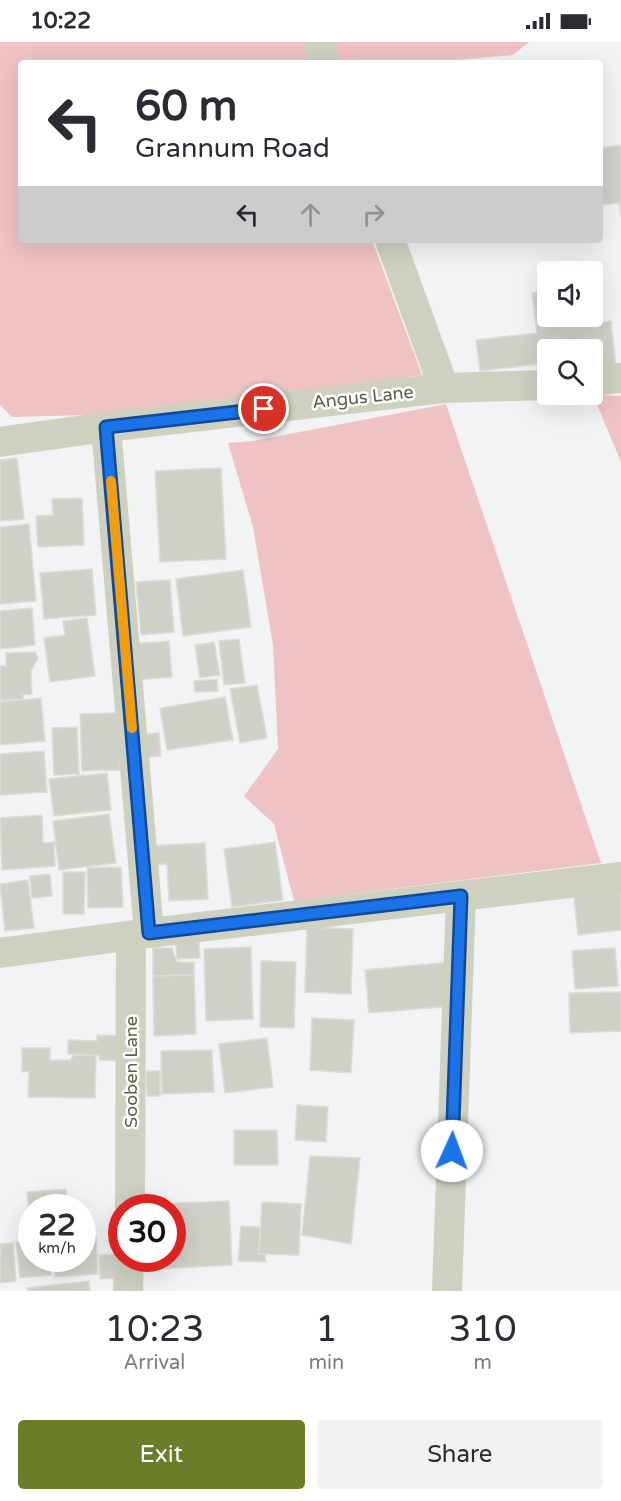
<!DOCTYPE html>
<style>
:root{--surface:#fff;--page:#f2f2f3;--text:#2b2b33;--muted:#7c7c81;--accent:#6c7d2a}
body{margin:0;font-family:"Varela Round",sans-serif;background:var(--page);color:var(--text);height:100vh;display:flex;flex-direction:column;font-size:22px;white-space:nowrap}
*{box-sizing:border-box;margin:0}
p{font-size:20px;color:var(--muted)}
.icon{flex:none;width:33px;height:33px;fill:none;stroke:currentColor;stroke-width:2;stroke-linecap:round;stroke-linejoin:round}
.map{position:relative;height:1249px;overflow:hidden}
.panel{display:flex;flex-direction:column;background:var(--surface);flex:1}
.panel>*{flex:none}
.guide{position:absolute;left:18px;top:18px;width:585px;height:183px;border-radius:6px;box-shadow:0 6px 24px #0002;background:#fff;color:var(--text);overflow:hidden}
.controls{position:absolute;left:537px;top:219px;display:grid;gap:12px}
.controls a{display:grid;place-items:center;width:66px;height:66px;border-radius:6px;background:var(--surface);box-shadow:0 6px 24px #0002;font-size:30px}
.speed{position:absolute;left:18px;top:1152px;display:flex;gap:12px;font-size:30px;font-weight:700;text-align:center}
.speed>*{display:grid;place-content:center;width:78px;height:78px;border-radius:50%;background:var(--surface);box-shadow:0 6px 24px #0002;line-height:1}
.speed small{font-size:15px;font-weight:400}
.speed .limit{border:9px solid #d22;background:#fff;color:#111}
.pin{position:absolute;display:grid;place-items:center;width:51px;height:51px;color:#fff;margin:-26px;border:3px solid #fff;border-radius:50%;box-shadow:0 2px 6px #0007}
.me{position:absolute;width:66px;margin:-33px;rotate:2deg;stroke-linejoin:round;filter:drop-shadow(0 0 4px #0008)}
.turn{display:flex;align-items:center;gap:21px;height:126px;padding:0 18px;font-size:27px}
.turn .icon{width:78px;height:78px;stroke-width:2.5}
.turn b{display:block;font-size:42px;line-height:51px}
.lanes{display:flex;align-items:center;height:57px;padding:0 18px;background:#0003;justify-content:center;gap:30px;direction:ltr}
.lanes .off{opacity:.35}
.eta{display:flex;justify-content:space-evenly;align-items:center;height:102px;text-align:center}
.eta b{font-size:36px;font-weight:600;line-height:42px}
.primary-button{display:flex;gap:12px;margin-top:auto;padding:12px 18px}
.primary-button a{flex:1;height:69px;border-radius:6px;background:var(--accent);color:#fff;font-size:24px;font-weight:600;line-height:69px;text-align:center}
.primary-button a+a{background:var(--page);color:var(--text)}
.status{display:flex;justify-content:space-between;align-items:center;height:42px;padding:0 30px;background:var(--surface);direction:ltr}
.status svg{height:16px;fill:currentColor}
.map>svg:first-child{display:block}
.green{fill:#efc3c3}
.building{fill:#cfd1c9;stroke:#dbddd6;stroke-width:1.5}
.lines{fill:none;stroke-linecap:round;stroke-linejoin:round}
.minor{stroke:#ced0c0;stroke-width:30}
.route-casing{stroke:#114b97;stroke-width:15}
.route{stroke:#1a73e8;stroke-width:10}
.slow{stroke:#f59e0b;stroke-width:10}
.labels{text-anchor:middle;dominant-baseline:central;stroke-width:5;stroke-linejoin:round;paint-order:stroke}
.street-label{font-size:18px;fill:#5d5f4a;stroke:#fff}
</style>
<div class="status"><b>10:22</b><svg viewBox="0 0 49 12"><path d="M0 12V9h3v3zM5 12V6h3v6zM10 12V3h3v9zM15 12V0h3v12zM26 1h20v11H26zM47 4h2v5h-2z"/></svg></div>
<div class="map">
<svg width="621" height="1249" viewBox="0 0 621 1249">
<rect width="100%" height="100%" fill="#f2f3f4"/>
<path class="green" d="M 0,0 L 529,0 L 513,13 L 425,21 L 21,21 L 21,198 L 372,198 L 422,333 L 162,371 L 12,375 L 0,363 Z
M 593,353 L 621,354 L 621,420 Z
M 446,362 L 601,821 L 294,859 L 274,782 L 244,754 L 278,707 L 273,603 L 253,485 L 228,401 L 253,399 Z"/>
<path class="building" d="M 621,103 L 621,175 L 619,161 L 600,163 L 600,106 Z
M 548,249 L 548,274 L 570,274 L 571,284 L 611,279 L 616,327 L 592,330 L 592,308 L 548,308 L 548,321 L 480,329 L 476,298 L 537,291 L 532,251 Z
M 17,416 L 24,477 L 0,479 L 0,418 Z
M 221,426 L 226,517 L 160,520 L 155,429 Z
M 82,456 L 84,503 L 38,505 L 36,474 L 53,473 L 52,457 Z
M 29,482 L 36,559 L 0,562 L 0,485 Z
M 92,527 L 96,573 L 44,577 L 40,531 Z
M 243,528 L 251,585 L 183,594 L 176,537 Z
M 170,538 L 174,590 L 141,593 L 136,540 Z
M 32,566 L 35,603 L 0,607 L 0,569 Z
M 87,576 L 95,634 L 50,640 L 44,596 L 65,593 L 63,579 Z
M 239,597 L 245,641 L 224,643 L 219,599 Z
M 169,599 L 172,635 L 133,638 L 130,602 Z
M 214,600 L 220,633 L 200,636 L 195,603 Z
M 35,610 L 38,616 L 31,629 L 32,652 L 23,653 L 23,657 L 0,658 L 0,624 L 6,624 L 6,611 Z
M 217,637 L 218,649 L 195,650 L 194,639 Z
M 257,643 L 267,696 L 240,701 L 230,647 Z
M 225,655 L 233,698 L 167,708 L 160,666 Z
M 41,656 L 45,699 L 0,703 L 0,660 Z
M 118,671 L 120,728 L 82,729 L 80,672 Z
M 77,685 L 79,732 L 54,733 L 52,686 Z
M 159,691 L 161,714 L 138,716 L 136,693 Z
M 44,709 L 47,750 L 0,753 L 0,712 Z
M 107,731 L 111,768 L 54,774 L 49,737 Z
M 109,772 L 116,821 L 59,828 L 53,779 Z
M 42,773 L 43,801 L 54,800 L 55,824 L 2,828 L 0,776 Z
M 275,800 L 283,858 L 232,865 L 224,807 Z
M 205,801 L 208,857 L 169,859 L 167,822 L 150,823 L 149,804 Z
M 121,825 L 123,865 L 88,866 L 87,826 Z
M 63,830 L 85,830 L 84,872 L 63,872 Z
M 50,832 L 52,854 L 32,856 L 30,834 Z
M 28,838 L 34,886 L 5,889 L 0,842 Z
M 621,841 L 621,888 L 578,893 L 573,846 Z
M 307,885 L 353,887 L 351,952 L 305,950 Z
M 199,900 L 200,916 L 177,917 L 176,901 Z
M 251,905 L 253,977 L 206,979 L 204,907 Z
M 153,906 L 172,906 L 177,920 L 194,920 L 194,933 L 153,934 Z
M 615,906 L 618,944 L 575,947 L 572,909 Z
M 261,919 L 296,920 L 294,986 L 260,985 Z
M 450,920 L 454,964 L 369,971 L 365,928 Z
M 194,933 L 196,992 L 154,994 L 153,934 Z
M 621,950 L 621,989 L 570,991 L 569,951 Z
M 312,976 L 354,978 L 351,1031 L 310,1028 Z
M 97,993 L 124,994 L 123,1019 L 100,1018 L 99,1013 L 68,1012 L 68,998 L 97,999 Z
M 267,996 L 273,1045 L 225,1051 L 219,1002 Z
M 22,1006 L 50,1006 L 50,1018 L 70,1018 L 74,1013 L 96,1013 L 95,1056 L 28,1055 L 29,1029 L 22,1030 Z
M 212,1008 L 214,1050 L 162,1052 L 161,1009 Z
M 146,1029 L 160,1029 L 160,1054 L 147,1054 Z
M 297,1063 L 328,1065 L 326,1100 L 295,1098 Z
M 234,1088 L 277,1088 L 278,1123 L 234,1123 Z
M 310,1114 L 360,1116 L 351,1202 L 302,1193 Z
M 66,1147 L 67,1166 L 32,1166 L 31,1189 L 27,1150 Z
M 229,1159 L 232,1223 L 153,1227 L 153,1216 L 172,1216 L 172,1166 L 151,1166 L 151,1162 Z
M 262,1160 L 301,1162 L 299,1213 L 259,1212 Z
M 241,1184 L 260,1185 L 259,1212 L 265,1212 L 266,1220 L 238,1219 Z
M 96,1195 L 98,1232 L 55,1235 L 54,1216 L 82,1216 L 82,1196 Z
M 32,1199 L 32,1216 L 49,1216 L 51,1233 L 20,1236 L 16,1200 Z
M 13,1201 L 16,1239 L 0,1241 L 0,1202 Z
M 119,1212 L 120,1236 L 100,1237 L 99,1213 Z
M 89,1239 L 90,1249 L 28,1249 L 27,1246 Z"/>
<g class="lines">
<path class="minor" d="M 318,0 L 325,21
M 390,198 L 444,346
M 592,339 L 621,336
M 106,385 L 149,891
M 0,400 L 106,385 L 444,346 L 548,343
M 0,911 L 149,891 L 621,835
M 130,1166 L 131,895
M 128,1249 L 129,1216
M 447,1249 L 461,854"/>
</g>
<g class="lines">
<g class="route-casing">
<path id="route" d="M 264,367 L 106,385 L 149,891 L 461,854 L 452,1109"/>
</g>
<use href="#route" class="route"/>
<path class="slow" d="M 111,439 L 132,686"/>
</g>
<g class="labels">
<g class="street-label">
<text transform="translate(363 355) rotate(-6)">Angus Lane</text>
<text transform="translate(131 1030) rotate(-90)">Sooben Lane</text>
</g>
</g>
</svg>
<div class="controls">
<a><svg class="icon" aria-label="sound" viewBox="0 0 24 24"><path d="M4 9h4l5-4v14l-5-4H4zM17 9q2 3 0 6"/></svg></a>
<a><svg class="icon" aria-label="search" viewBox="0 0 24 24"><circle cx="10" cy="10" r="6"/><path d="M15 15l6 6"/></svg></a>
</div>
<div class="speed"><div>22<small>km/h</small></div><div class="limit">30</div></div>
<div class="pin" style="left:264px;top:367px;background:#d93025"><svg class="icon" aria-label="arrive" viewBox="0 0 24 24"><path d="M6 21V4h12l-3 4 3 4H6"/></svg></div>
<svg class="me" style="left:452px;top:1109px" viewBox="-20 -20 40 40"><circle r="19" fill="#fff"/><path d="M0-13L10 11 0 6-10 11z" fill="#1a73e8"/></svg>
<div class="guide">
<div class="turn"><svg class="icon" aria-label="left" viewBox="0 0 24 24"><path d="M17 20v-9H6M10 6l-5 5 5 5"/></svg><div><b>60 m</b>Grannum Road</div></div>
<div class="lanes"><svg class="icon" aria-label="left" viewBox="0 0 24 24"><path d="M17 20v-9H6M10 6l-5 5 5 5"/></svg><svg class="icon off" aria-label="ahead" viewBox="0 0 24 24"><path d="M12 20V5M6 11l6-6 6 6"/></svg><svg class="icon off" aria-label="right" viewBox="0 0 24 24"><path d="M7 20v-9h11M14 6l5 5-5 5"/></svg></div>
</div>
</div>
<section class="panel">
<div class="eta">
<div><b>10:23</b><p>Arrival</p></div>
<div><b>1</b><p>min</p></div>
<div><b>310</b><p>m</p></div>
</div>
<div class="primary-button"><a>Exit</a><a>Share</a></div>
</section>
